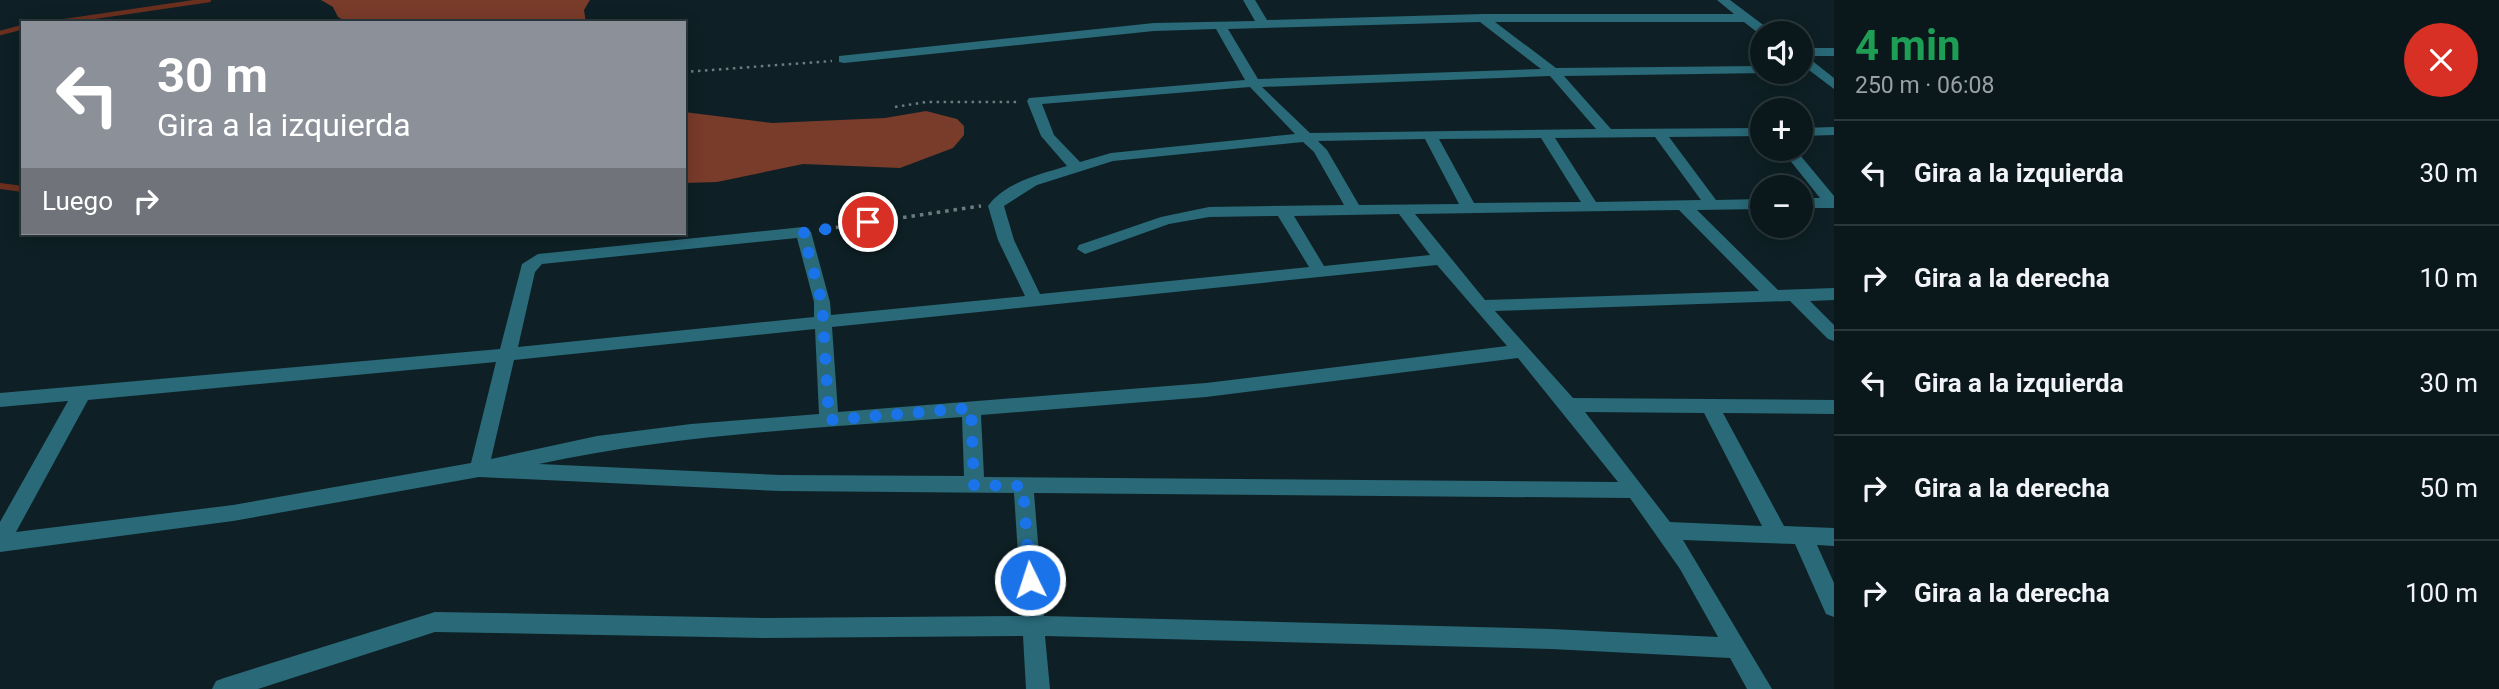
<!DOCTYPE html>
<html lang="es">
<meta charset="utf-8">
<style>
:root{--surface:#0a181c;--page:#132125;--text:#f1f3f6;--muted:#99a0a3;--line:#2a373b}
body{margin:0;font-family:Roboto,sans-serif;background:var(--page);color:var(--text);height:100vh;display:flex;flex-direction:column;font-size:26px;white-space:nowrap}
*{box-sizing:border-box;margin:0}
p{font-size:23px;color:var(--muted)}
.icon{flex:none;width:38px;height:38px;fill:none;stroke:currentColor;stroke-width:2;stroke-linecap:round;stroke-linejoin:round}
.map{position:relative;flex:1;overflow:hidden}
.drawer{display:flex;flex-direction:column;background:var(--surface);width:665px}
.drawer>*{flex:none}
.guide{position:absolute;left:21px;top:21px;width:665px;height:214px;border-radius:0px;box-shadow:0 4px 18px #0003,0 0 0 2px var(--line);background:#8c9099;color:#fff;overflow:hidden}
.controls{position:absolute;left:1750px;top:21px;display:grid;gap:14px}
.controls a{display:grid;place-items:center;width:63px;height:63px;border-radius:50%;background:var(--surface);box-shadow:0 4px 18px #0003,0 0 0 2px var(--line);font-size:35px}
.pin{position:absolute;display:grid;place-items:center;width:60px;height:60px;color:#fff;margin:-30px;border:4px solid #fff;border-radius:50%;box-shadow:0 2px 7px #0007}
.me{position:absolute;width:77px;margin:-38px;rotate:356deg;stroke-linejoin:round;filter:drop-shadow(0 0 5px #0008)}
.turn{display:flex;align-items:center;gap:24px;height:147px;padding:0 21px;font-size:32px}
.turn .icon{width:91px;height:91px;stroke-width:2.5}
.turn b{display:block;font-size:49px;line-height:60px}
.then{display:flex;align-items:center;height:66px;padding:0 21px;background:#0003;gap:14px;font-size:26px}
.round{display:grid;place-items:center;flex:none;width:74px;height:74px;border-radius:37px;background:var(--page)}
.overview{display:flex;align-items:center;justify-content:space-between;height:119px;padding:0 21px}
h1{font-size:42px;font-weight:700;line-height:52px;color:#1e9e55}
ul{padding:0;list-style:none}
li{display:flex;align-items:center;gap:21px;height:105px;padding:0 21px;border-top:2px solid var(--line)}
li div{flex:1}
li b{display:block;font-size:26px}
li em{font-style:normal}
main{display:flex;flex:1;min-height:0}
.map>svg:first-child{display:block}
.forest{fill:#793b2a}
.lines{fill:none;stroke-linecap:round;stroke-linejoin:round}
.stream-far1{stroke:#6b2f1e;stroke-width:4.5}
.stream{stroke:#6b2f1e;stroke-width:6}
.path-far1{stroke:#6d7b7f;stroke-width:2.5;stroke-dasharray:2.5 4.5;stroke-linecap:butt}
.path{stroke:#6d7b7f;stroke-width:3.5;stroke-dasharray:3.5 5;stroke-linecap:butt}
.minor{fill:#296978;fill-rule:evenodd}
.route{stroke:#1a73e8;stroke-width:12;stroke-dasharray:0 21.6}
</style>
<main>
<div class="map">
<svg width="1834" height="689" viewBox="0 0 1834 689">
<rect width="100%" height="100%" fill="#0e2025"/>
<path class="forest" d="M 321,0 L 590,0 L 584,10 L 586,23 L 349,23 L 338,17 L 333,7 Z
M 926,111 L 957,119 L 964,126 L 964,135 L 953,148 L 900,168 L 803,164 L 717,182 L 684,183 L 684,112 L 772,123 L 885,118 Z"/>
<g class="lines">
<path class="stream-far1" d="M 52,23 L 209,0
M 0,33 L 23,27"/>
<path class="stream" d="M 0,186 L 23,189"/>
<path class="path-far1" d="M 684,72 L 832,61
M 895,107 L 926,102 L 1018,102"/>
<path class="path" d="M 819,230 L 981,206"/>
<path class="minor" d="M 1243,0 L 1255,0 L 1267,20 L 1483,14 L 1734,14 L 1717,0 L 1730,0 L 1770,30 L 1772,33 L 1762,36 L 1744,22 L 1495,22 L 1556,68 L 1762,66 L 1762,72 L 1767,73 L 1564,76 L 1611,129 L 1762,128 L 1762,136 L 1669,137 L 1716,200 L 1762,199 L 1762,209 L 1697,210 L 1778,290 L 1834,288 L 1834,300 L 1810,301 L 1834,325 L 1834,341 L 1828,339 L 1790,301 L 1495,311 L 1573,398 L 1834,400 L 1834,414 L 1723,413 L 1784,526 L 1834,528 L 1834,546 L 1817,545 L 1834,583 L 1834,617 L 1826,614 L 1795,544 L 1683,540 L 1772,689 L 1747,689 L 1730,658 L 1551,649 L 1045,636 L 1050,689 L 1026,689 L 1023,636 L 766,638 L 435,632 L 258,689 L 212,689 L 216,681 L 224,678 L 435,612 L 766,618 L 1022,616 L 1014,493 L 780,491 L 479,477 L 233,521 L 0,552 L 0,522 L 68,401 L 0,407 L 0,393 L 500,349 L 522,264 L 538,254 L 803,227 L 811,232 L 830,302 L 831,315 L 1025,296 L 998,240 L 988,206 C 1005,182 1041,174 1067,166 L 1041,136 L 1027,101 L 1029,98 L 1245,80 L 1216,29 L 1154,31 L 844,63 L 839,62 L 839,56 L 1154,23 L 1255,21 ZM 1480,22 L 1541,69 L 1258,79 L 1228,29 ZM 1550,76 L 1596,129 L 1310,133 L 1262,87 ZM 1250,87 L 1295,134 L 1111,153 L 1080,162 L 1054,135 L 1042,104 ZM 1655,137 L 1701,200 L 1596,202 L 1555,138 ZM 1541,138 L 1581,202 L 1474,203 L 1439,139 ZM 1425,139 L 1459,204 L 1359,205 L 1327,150 L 1318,141 ZM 1303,142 L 1314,152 L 1344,205 L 1209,207 L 1161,217 L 1079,245 L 1077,249 L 1085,254 L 1169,224 L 1209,217 L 1278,216 L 1309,267 L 1040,294 L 1014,240 L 1004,206 L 1037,185 L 1113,161 ZM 1679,210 L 1759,291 L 1485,300 L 1415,214 ZM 1399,214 L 1430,255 L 1324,266 L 1294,216 ZM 797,238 L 814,302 L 814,317 L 518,347 L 535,272 L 542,264 ZM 1437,265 L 1507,346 L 1206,383 L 838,412 L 832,327 ZM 815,329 L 819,414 L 691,424 L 597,436 L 491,459 L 514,360 ZM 1518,358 L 1618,482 L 984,477 L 981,415 L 1206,397 ZM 496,362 L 471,463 L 233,505 L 16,532 L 88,400 ZM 1585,412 L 1704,413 L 1762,526 L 1670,522 ZM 962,417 L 964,476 L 780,475 L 539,464 C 678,434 821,428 962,417 ZM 1034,493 L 1630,498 L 1680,569 L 1718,637 L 1551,629 L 1044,616 Z
M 1801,48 L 1834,48 L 1834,56 L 1806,56 L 1834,78 L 1834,89 L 1801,64 Z
M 1834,127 L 1834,135 L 1801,136 L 1801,128 Z
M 1781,149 L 1795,149 L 1834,196 L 1834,208 L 1801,208 L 1801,198 L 1820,198 Z"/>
</g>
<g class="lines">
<path class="route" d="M 868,222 L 803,233 L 822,302 L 829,420 L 971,408 L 974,485 L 1023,486 L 1030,580"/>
</g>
</svg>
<div class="controls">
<a><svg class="icon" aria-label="sound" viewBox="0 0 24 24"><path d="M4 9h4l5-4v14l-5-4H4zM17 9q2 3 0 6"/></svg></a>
<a>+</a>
<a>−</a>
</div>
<div class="pin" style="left:868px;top:222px;background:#d93025"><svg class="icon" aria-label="arrive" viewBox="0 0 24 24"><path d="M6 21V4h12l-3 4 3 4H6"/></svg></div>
<svg class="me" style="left:1030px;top:580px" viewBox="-20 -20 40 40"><circle r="17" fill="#1a73e8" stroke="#fff" stroke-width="3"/><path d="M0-11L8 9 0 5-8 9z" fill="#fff"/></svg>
<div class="guide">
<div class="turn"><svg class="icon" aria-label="left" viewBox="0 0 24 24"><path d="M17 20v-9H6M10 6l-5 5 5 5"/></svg><div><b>30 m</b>Gira a la izquierda</div></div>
<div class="then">Luego<svg class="icon" aria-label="right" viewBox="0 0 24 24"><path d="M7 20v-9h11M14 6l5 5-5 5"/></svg></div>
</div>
</div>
<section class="drawer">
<div class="overview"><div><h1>4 min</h1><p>250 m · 06:08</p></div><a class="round" style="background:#d93025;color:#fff"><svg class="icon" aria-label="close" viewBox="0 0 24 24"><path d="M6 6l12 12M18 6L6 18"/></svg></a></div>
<ul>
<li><svg class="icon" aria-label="left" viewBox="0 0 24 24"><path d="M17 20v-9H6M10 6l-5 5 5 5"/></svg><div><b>Gira a la izquierda</b></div><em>30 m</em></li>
<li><svg class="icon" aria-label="right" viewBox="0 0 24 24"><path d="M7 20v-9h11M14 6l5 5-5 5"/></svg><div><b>Gira a la derecha</b></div><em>10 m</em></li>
<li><svg class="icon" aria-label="left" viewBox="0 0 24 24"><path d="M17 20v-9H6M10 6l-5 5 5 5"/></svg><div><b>Gira a la izquierda</b></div><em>30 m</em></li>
<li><svg class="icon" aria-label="right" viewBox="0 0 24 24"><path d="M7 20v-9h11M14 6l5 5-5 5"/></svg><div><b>Gira a la derecha</b></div><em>50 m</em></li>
<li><svg class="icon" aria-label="right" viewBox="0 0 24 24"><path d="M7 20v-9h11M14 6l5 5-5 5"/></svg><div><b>Gira a la derecha</b></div><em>100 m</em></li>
</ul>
</section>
</main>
